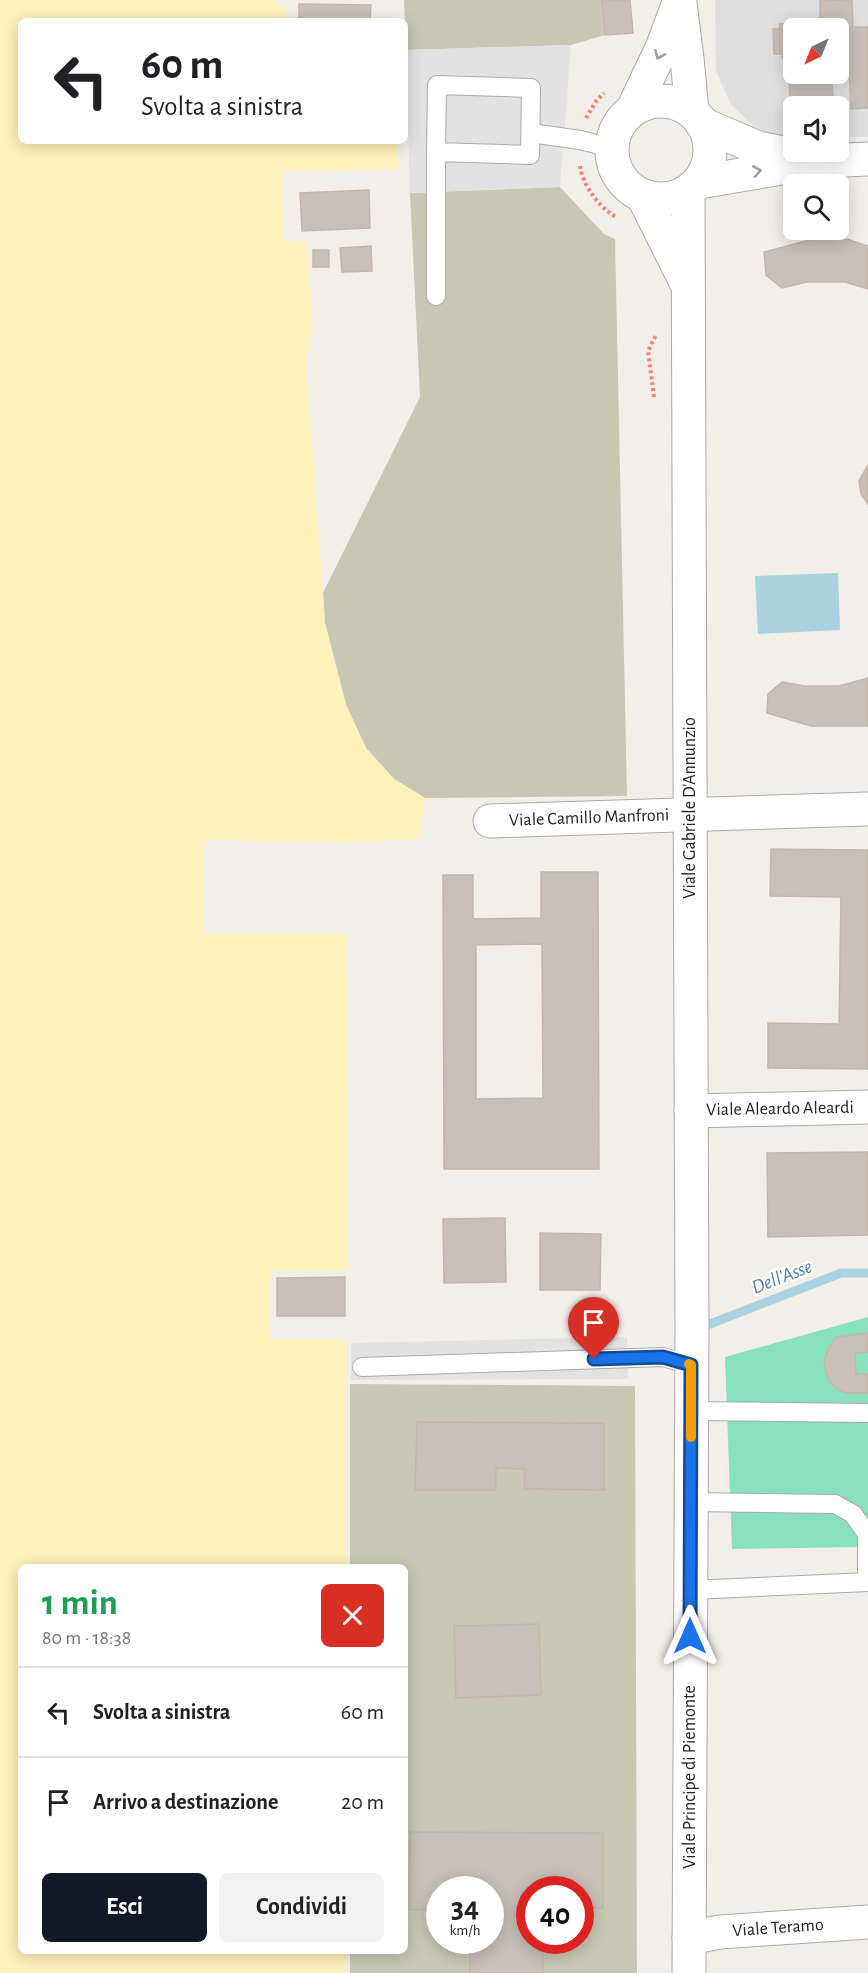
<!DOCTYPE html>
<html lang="it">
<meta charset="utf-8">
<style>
:root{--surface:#fff;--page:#f2f2f2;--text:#202124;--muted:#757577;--line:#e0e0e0;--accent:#111827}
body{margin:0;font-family:"Alegreya Sans",sans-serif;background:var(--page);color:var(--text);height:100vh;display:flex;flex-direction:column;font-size:22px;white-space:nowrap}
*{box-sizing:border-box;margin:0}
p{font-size:20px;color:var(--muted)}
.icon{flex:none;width:33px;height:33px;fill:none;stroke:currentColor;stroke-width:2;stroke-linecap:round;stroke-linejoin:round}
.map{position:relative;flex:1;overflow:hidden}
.side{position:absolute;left:18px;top:1564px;width:390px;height:390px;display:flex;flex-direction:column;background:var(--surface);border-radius:9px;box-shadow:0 3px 15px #0003}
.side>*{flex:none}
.hud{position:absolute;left:18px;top:18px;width:390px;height:126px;border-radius:9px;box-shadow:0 3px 15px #0003;background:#fff;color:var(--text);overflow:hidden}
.needle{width:39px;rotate:223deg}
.buttons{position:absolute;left:783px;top:18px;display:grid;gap:12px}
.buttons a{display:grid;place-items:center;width:66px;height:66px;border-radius:9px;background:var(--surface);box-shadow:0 3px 15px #0003;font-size:30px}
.speed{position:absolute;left:426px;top:1876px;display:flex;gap:12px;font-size:30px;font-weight:700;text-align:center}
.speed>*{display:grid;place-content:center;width:78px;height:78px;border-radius:50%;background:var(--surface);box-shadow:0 3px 15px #0003;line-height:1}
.speed small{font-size:15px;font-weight:400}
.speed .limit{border:9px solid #d22;background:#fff;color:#111}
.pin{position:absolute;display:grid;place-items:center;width:51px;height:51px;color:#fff;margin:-62px -26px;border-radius:50% 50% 50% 0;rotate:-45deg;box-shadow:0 0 6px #0007}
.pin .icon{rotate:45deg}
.me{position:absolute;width:66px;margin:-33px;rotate:0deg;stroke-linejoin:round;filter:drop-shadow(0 0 4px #0008)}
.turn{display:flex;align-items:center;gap:21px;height:126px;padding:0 24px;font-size:27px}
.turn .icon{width:78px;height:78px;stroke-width:2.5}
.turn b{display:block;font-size:42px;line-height:51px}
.round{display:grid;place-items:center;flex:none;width:63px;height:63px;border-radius:9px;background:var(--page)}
.headline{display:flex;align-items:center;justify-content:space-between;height:102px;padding:0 24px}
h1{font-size:36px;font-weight:600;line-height:45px;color:#1e9e55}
.cta{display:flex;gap:12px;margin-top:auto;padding:12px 24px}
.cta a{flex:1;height:69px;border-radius:9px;background:var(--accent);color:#fff;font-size:24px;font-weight:600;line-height:69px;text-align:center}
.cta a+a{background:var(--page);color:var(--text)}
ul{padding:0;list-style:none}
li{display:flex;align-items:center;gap:18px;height:90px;padding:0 24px;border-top:2px solid var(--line)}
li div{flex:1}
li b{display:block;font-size:22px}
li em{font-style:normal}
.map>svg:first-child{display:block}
.residential{fill:#e0dfdf;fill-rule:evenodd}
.construction{fill:#c7c7b4;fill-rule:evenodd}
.sand{fill:#fff1ba}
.pitch{fill:#88e0be}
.parking{fill:#e2e2e2}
.water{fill:#aad3df}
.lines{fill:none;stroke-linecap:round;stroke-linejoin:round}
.stream{stroke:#aad3df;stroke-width:9}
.building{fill:#c7bfb8;stroke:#c4b6ab;stroke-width:1.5;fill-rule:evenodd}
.service-casing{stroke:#a9a9a9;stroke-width:20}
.minor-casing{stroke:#a9a9a9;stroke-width:35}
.tertiary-casing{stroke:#a9a9a9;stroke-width:35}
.path{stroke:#fa8072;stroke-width:4;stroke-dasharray:3 3;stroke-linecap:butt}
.service{stroke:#fff;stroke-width:18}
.minor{stroke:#fff;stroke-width:33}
.tertiary{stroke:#fff;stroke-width:33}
.oneway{stroke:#9c9c9c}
.route-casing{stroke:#114b97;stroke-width:15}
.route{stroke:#1a73e8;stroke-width:10}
.slow{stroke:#f59e0b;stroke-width:10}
.labels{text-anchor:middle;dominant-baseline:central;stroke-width:5;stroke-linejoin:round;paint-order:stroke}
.street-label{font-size:18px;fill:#222;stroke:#fff}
.water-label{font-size:20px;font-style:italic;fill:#4a7aab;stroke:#fff}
</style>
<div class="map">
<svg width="868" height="1973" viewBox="0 0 868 1973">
<rect width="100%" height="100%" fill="#f2efe9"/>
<path class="residential" d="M 715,0 L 868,0 L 868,137 L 839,138 L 838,106 L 794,106 L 793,139 L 781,140 L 753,126 L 730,103 L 716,71 ZM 794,28 L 838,28 L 838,74 L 794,74 Z"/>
<path class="construction" d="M 404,0 L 603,0 L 605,35 L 571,45 L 406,50 Z
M 560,187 L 604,234 L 615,239 L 627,796 L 425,798 L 394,779 L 366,748 L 346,705 L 325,623 L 323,593 L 420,397 L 410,193 Z
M 350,1384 L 635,1386 L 637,1973 L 350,1973 L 350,1952 L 405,1952 L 405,1568 L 350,1567 ZM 440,1890 L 490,1890 L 490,1941 L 440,1941 ZM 530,1890 L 580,1890 L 580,1941 L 530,1941 Z"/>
<path class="sand" d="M 0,0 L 277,0 L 277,7 L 286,5 L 286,21 L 21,21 L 21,141 L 397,141 L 398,169 L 281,171 L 283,241 L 307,242 L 313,327 L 306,364 L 325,623 L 346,705 L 366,748 L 394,779 L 425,798 L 420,839 L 348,842 L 203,840 L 204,934 L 346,934 L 348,1271 L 269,1271 L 270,1339 L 346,1339 L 346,1567 L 21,1568 L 21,1952 L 345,1952 L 345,1973 L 0,1973 Z"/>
<path class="pitch" d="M 868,1317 L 868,1547 L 732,1549 L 725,1357 Z"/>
<path class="parking" d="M 571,45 L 560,187 L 410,193 L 406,50 Z
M 627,1337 L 628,1379 L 351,1380 L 351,1343 Z"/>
<path class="water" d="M 838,573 L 840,630 L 758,634 L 755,576 Z"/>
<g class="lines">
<path class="stream" d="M 710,1324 L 841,1273 L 868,1273"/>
</g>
<path class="building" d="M 602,0 L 630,0 L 633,33 L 605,35 Z
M 820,0 L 852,0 L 853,27 L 868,27 L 868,108 L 851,109 L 849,69 L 838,69 L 838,28 L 794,28 L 794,74 L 831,74 L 833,97 L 790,99 L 788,57 L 782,58 L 782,54 L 774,54 L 773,29 L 780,29 L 780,24 L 820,23 Z
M 299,4 L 371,5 L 370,21 L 299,21 Z
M 369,190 L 370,228 L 302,231 L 300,193 Z
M 813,239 L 847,239 L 868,246 L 868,289 L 845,282 L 807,282 L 782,288 L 766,275 L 764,252 Z
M 371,246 L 372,271 L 342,272 L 340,248 Z
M 313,250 L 329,250 L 329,267 L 313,267 Z
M 868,465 L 868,504 L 861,494 L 859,481 Z
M 868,678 L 868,726 L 811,726 L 767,713 L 768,694 L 782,682 L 805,686 L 839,686 Z
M 771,849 L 868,850 L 868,1069 L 768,1068 L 768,1023 L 839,1024 L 841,897 L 770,896 Z
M 541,872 L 598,872 L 599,1169 L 444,1169 L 443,875 L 473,875 L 473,919 L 541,918 ZM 542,944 L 543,1098 L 476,1099 L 476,945 Z
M 868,1152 L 868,1235 L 768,1237 L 767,1153 Z
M 505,1218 L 506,1282 L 444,1283 L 443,1219 Z
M 540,1233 L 601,1234 L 600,1290 L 540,1290 Z
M 345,1277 L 345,1316 L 277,1316 L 277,1278 Z
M 868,1333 L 868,1352 L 855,1353 L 856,1374 L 868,1374 L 868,1393 L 847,1393 L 840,1391 L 830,1382 L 827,1376 L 824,1362 L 828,1349 L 836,1337 Z
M 417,1422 L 604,1423 L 604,1490 L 524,1489 L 525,1469 L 496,1468 L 496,1490 L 415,1490 Z
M 539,1624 L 541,1695 L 456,1698 L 454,1626 Z
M 410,1832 L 603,1833 L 603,1908 L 580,1908 L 580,1890 L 530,1890 L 530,1908 L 521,1908 L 521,1936 L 530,1936 L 530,1941 L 543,1941 L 543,1973 L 470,1973 L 470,1941 L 490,1941 L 490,1937 L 495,1937 L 495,1911 L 490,1911 L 490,1890 L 440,1890 L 440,1910 L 409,1910 Z"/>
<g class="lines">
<g class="service-casing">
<path id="service" d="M 437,85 L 531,88 L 530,155 L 436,152 Z
M 531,133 L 580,140 L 612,148
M 436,296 L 436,152
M 362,1367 L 663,1357 L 691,1365
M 691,1411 L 868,1413
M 691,1502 L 835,1504 L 853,1514 L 867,1534 L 867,1582
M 690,1590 L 868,1582"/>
</g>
<g class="minor-casing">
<path id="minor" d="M 490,821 L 868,809
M 691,1111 L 868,1107
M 689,1938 L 720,1932 L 868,1922"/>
</g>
<g class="tertiary-casing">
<path id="tertiary" d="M 680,3 L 687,58 L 692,112
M612 150a49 49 0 1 1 98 0a49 49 0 1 1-98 0Z
M 633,109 L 662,48 L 680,0
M 823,161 L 868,159
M 699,182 L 823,161 L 758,148 L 702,124
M 688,192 L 692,1328 L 689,1973
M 643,196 L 685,280"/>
</g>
<path class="path" d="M 586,118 L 596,101 L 604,93
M 580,166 C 583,186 599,207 616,217
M 654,397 L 648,351 L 656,335"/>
<use href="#service" class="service"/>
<use href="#minor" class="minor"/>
<use href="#tertiary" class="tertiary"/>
</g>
<defs><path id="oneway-chevron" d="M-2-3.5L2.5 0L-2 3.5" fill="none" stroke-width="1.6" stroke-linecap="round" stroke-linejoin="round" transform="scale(1.5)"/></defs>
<g class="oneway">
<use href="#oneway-chevron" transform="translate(659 55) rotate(114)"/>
<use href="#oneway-chevron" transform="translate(757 171) rotate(-10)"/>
</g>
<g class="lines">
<g class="route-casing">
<path id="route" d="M 594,1359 L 663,1357 L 691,1365 L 690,1636"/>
</g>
<use href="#route" class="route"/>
<path class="slow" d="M 689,1364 L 691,1365 L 691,1437"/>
</g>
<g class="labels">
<g class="street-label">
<text transform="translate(690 808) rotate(-90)">Viale Gabriele D'Annunzio</text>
<text transform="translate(589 818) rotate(-2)">Viale Camillo Manfroni</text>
<text transform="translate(780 1109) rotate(-1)">Viale Aleardo Aleardi</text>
<text transform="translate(690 1777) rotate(-90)">Viale Principe di Piemonte</text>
<text transform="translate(778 1928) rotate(-4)">Viale Teramo</text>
</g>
<g class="water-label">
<text transform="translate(782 1277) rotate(-21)">Dell'Asse</text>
</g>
</g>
</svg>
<div class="buttons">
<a><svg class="needle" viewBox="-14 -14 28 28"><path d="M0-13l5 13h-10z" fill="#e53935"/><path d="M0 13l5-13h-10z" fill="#757577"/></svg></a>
<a><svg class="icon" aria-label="sound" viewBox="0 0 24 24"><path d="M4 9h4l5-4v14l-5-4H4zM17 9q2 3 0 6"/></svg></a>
<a><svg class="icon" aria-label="search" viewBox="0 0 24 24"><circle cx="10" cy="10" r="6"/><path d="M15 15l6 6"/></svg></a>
</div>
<div class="speed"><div>34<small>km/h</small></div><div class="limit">40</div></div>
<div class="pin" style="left:594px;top:1359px;background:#d93025"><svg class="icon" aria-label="arrive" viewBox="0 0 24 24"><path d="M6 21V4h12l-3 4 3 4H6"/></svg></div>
<svg class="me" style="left:690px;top:1636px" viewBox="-20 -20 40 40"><path d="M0-17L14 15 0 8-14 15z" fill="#1a73e8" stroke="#fff" stroke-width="4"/></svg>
<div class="hud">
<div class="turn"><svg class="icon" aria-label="left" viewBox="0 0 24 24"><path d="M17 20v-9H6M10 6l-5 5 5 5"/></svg><div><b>60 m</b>Svolta a sinistra</div></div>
</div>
<section class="side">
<div class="headline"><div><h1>1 min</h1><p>80 m · 18:38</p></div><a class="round" style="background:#d93025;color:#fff"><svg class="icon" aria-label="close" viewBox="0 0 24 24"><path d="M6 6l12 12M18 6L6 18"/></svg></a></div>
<ul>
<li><svg class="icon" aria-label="left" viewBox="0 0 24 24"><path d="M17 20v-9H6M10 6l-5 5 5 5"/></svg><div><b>Svolta a sinistra</b></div><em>60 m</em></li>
<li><svg class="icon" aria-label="arrive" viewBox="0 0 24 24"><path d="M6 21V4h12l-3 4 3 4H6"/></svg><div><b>Arrivo a destinazione</b></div><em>20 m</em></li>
</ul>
<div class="cta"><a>Esci</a><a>Condividi</a></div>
</section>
</div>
